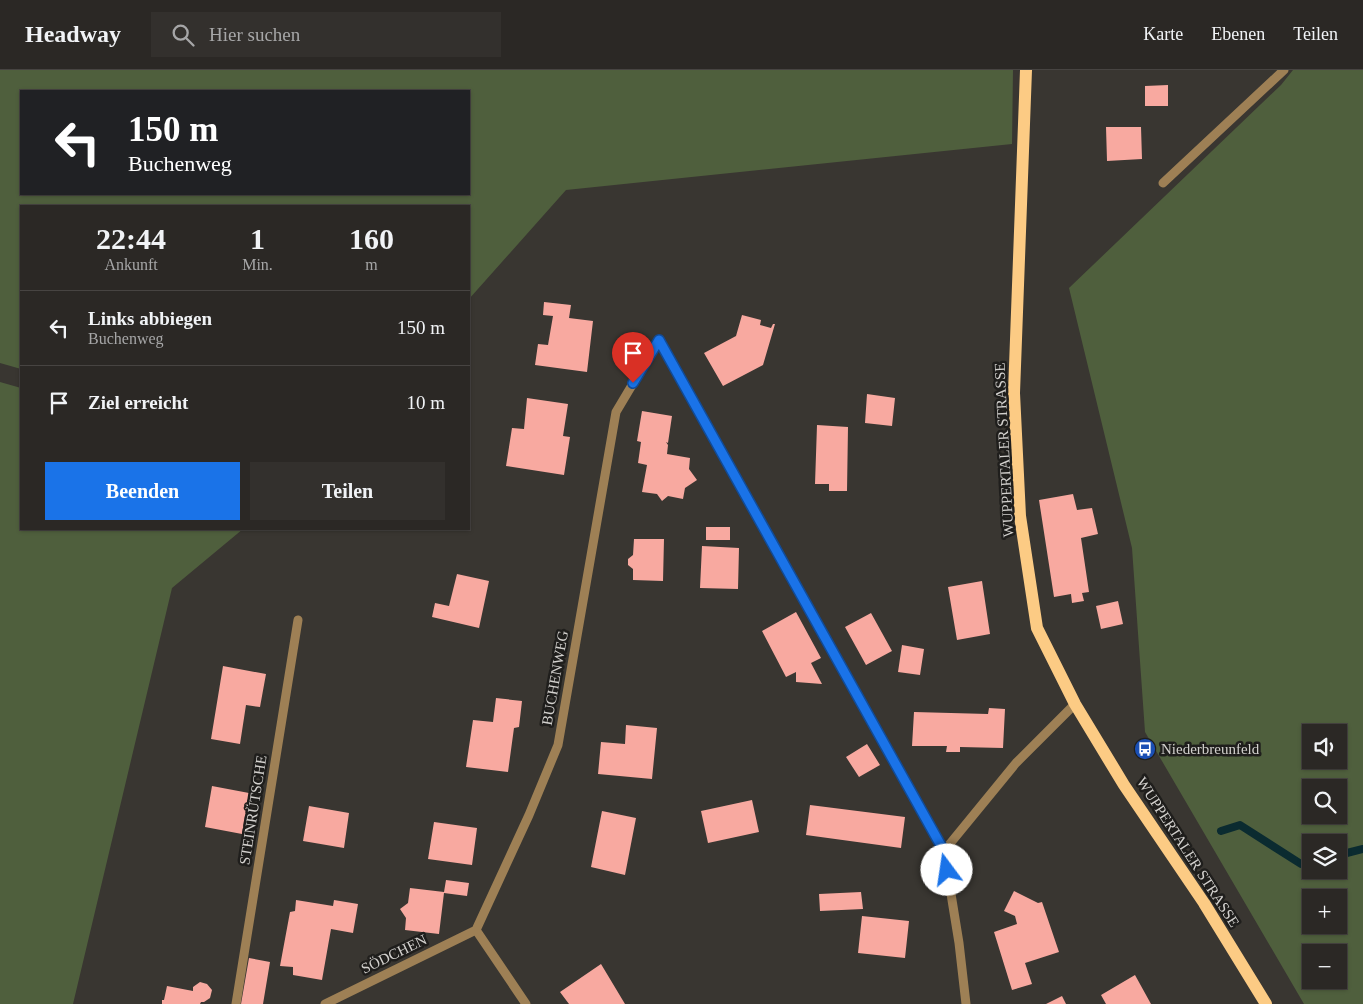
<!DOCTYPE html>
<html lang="de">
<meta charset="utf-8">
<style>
:root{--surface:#2b2825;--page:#33302d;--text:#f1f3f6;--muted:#a6a6a7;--line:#474442;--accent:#1a73e8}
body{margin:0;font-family:"Times New Roman",serif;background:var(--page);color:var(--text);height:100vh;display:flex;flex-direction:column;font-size:19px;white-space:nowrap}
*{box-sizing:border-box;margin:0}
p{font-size:16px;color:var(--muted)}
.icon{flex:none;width:28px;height:28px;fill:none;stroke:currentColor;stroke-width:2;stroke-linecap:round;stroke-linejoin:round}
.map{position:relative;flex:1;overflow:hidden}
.drawer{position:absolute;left:20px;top:135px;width:450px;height:325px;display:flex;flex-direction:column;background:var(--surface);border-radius:0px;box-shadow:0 1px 4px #0004,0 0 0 1px var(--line)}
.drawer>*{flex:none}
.guide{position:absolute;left:20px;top:20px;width:450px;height:105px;border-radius:0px;box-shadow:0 1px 4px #0004,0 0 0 1px var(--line);background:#202124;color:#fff;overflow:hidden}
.buttons{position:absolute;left:1302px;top:654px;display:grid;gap:10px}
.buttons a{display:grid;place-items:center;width:45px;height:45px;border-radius:0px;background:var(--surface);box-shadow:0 1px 4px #0004,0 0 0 1px var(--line);font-size:25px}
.pin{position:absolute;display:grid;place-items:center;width:42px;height:42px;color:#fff;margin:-51px -21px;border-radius:50% 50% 50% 0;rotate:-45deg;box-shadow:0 0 5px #0007}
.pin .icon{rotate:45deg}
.me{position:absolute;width:55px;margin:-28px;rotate:346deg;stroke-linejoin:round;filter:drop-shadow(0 0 4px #0008)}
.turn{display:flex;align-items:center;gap:18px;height:105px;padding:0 25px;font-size:22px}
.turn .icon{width:65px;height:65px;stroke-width:2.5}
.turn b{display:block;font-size:35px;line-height:42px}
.eta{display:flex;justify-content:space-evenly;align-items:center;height:85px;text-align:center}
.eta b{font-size:30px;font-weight:600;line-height:35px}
.primary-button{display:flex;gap:10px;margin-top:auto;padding:10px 25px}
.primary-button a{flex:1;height:58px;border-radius:0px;background:var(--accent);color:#fff;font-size:20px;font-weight:600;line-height:58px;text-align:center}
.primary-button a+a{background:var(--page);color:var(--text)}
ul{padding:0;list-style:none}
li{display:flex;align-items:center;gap:15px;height:75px;padding:0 25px;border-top:1px solid var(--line)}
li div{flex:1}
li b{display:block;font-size:19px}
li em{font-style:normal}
header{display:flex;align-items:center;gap:30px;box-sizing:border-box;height:70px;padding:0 25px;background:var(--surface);border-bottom:1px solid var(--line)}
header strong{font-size:24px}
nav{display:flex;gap:28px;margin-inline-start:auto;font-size:18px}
.search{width:350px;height:45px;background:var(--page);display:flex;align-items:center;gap:12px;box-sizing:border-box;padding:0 18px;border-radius:0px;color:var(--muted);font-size:19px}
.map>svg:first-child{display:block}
.green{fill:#4f5f3d;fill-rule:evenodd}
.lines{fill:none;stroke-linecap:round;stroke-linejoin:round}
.stream{stroke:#0b2b30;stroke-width:8}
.building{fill:#f8a9a0}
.minor{stroke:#9e8055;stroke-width:9}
.major{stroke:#fccb84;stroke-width:12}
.route-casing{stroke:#114b97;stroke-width:12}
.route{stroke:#1a73e8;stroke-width:9}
.labels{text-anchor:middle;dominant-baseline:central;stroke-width:5;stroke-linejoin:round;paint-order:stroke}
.street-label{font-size:15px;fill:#d3d1ce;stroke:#1f1e1c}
.poi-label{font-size:15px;fill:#d3d1ce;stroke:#1f1e1c;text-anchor:start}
</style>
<header>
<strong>Headway</strong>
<div class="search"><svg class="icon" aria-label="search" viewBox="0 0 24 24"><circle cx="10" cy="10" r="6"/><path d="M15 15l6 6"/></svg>Hier suchen</div>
<nav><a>Karte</a><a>Ebenen</a><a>Teilen</a></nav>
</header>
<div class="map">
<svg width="1363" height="934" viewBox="0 0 1363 934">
<rect width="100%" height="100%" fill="#393631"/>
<path class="green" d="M 0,0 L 1013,0 L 1012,74 L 566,120 L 469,229 L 469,136 L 21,136 L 21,299 L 0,293 ZM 469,21 L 469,124 L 21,124 L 21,21 Z
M 1293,0 L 1363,0 L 1363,934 L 1304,934 L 1145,662 L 1132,478 L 1069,218 L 1281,15 ZM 1311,662 L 1339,662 L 1339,690 L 1311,690 ZM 1311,718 L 1339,718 L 1339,745 L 1311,745 ZM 1311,772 L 1339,772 L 1339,800 L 1311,800 ZM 1311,828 L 1339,828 L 1339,855 L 1311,855 ZM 1311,882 L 1339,882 L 1339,910 L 1311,910 Z
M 0,312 L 21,318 L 21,459 L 243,459 L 172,518 L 73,934 L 0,934 Z"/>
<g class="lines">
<path class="stream" d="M 1221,761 L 1240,755 L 1301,794 L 1311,792
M 1339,785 L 1363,779"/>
</g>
<path class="building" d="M 1168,15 L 1168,36 L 1145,36 L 1145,16 Z
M 1106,57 L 1141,57 L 1142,89 L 1107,91 Z
M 544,232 L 571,235 L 569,248 L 593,251 L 587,302 L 535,295 L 538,274 L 548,275 L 553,246 L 543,245 Z
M 742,245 L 761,250 L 760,255 L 771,258 L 773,254 L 775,254 L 763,295 L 723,316 L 704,283 L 736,266 Z
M 867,324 L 895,328 L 892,356 L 865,353 Z
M 527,328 L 568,334 L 563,366 L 570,367 L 564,405 L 506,396 L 512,358 L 524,359 Z
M 642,341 L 672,346 L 668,373 L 666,372 L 668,375 L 667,384 L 690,388 L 689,399 L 697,410 L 685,418 L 683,429 L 668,426 L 662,431 L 657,424 L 642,422 L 647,395 L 638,393 L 641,372 L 637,371 Z
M 817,355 L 848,357 L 847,421 L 829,421 L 829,414 L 815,414 Z
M 1073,424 L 1077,440 L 1092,438 L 1098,464 L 1081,468 L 1089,522 L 1082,523 L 1084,531 L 1072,533 L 1071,524 L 1054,527 L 1039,430 Z
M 706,457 L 730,457 L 730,470 L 706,470 Z
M 634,469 L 664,469 L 663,511 L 633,510 L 633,499 L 628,495 L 628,489 L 633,485 Z
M 702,476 L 739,478 L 738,519 L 700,518 Z
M 457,504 L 489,511 L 479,558 L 432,547 L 435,533 L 449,536 Z
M 982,511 L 990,564 L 957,570 L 948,517 Z
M 1118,531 L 1123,554 L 1101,559 L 1096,536 Z
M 796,542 L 821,588 L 811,593 L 822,614 L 796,612 L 796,602 L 786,607 L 762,561 Z
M 871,543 L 892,581 L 866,595 L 845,557 Z
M 902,575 L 924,579 L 920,605 L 898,602 Z
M 223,596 L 266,604 L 260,637 L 246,635 L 240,674 L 211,669 Z
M 496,628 L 522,631 L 519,657 L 514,658 L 508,702 L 466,697 L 473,650 L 493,652 Z
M 989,638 L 1005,639 L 1003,678 L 960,677 L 960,682 L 946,682 L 947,676 L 912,676 L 914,642 L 988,644 Z
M 626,655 L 657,658 L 652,709 L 598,704 L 601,672 L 625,674 Z
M 867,674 L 880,695 L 859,707 L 846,687 Z
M 212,716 L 249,723 L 242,764 L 205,757 Z
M 752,730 L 759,762 L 708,773 L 701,741 Z
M 810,735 L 905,747 L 901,778 L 806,765 Z
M 309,736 L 349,743 L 344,778 L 303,771 Z
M 602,741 L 636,748 L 625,805 L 591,797 Z
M 434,752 L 477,758 L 472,795 L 428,789 Z
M 446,810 L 469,813 L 467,826 L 444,823 L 439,864 L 405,860 L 406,848 L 400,839 L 408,833 L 410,818 L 444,822 Z
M 1014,821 L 1038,833 L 1042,832 L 1059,882 L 1025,893 L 1032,914 L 1012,920 L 994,862 L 1017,854 L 1015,846 L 1004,841 Z
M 861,822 L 863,839 L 820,841 L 819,824 Z
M 296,830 L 333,836 L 334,830 L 358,834 L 353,863 L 331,859 L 322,910 L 293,905 L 293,897 L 280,896 L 290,842 L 295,841 Z
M 862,846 L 909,851 L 905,888 L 858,883 Z
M 249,888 L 270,892 L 263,934 L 241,934 Z
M 601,894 L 625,934 L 569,934 L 560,922 Z
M 1135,905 L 1151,934 L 1106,934 L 1101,925 Z
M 200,912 L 207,914 L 212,920 L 210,928 L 204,932 L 201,932 L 200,934 L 162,934 L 162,930 L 164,930 L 167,916 L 193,921 L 193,917 Z
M 1062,926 L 1066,934 L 1046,934 Z"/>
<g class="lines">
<path class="minor" d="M 1163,113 L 1284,0
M 659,270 L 944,781
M 476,860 L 529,745 L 558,675 L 616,342 L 659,270
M 476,860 L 526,934
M 236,934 L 298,550
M 325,934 L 476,860
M 966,934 L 959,873 L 944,781 L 1016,693 L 1075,634"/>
<path class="major" d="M 1026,0 L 1014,323 L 1020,446 L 1037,558 L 1075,634 L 1124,715 L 1204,833 L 1266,934"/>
</g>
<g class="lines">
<g class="route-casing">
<path id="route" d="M 633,313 L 659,270 L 944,781 L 947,800"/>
</g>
<use href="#route" class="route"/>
</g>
<defs>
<g id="bus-disc" transform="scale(1.125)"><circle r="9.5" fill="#1a4fb4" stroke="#1f1e1c"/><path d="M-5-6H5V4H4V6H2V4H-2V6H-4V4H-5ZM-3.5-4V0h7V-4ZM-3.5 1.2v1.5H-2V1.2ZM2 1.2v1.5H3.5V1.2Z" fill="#fff"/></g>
</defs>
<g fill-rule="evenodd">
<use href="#bus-disc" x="1145" y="679"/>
</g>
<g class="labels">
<g class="street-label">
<text transform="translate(1004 380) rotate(-93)">WUPPERTALER STRASSE</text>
<text transform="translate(555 608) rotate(-80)">BUCHENWEG</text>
<text transform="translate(253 740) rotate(-81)">STEINRÜTSCHE</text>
<text transform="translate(1188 782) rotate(57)">WUPPERTALER STRASSE</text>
<text transform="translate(394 884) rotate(-26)">SÖDCHEN</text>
</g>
<g class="poi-label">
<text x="1161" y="679">Niederbreunfeld</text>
</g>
</g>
</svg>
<div class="buttons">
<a><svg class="icon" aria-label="sound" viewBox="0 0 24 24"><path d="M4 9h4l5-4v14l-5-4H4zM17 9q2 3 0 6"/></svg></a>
<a><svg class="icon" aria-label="search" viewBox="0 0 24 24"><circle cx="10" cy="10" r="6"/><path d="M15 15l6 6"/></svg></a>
<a><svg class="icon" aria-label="layers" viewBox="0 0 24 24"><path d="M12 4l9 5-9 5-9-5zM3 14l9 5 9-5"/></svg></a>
<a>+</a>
<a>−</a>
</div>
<div class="pin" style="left:633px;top:313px;background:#d93025"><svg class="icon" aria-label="arrive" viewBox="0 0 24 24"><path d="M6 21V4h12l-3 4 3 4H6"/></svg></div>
<svg class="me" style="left:947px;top:800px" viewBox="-20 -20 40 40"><circle r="19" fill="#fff"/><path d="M0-13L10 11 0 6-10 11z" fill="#1a73e8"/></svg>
<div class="guide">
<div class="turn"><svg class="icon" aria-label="left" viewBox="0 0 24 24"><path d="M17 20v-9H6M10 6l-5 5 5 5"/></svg><div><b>150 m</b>Buchenweg</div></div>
</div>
<section class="drawer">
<div class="eta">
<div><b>22:44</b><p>Ankunft</p></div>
<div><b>1</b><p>Min.</p></div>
<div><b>160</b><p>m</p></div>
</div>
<ul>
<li><svg class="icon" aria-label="left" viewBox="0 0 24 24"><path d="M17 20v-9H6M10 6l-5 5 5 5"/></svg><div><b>Links abbiegen</b><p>Buchenweg</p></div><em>150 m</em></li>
<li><svg class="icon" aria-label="arrive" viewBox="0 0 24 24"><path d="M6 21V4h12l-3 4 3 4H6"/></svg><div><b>Ziel erreicht</b></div><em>10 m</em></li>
</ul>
<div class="primary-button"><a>Beenden</a><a>Teilen</a></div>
</section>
</div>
